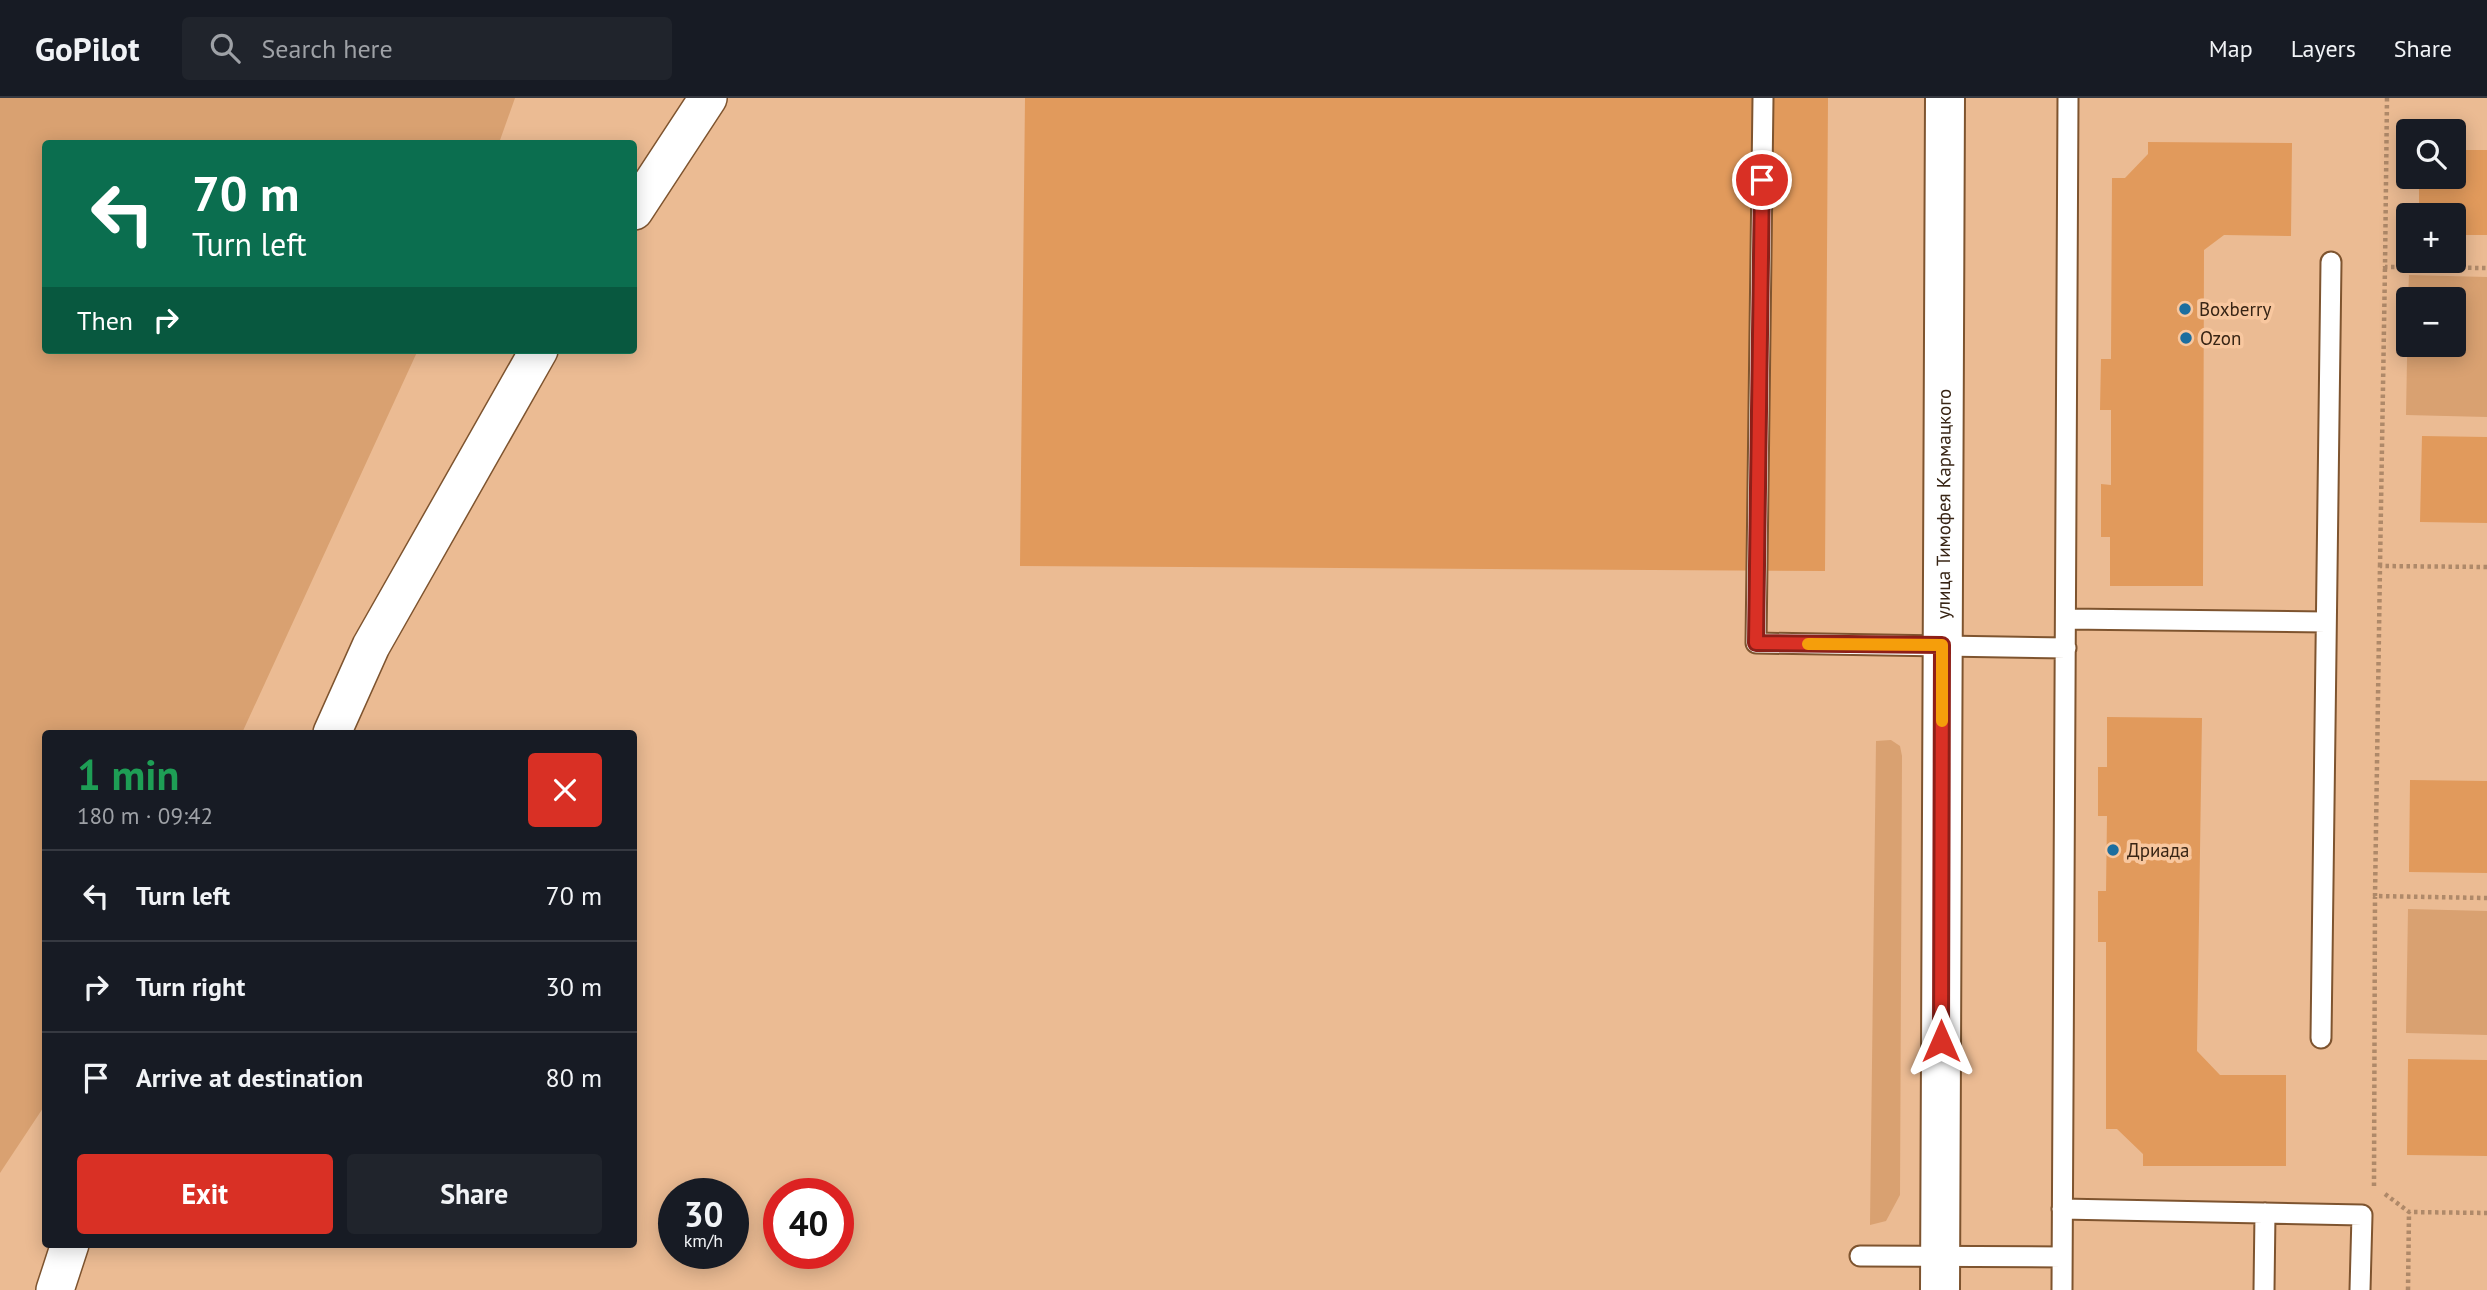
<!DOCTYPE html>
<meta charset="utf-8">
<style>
:root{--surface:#171b24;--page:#20242c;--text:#f1f3f6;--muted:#9ea1a6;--line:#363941;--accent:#d93025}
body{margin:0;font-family:"PT Sans",sans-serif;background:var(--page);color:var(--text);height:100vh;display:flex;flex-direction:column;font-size:26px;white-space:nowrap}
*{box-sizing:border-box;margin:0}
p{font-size:23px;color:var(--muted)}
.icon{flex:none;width:38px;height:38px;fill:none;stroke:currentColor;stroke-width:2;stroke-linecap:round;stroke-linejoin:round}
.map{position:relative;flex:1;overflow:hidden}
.panel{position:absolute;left:42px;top:632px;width:595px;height:518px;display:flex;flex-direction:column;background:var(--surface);border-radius:7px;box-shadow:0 4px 18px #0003}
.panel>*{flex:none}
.guide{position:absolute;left:42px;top:42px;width:595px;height:214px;border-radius:7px;box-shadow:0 4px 18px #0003;background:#0b6e4f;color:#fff;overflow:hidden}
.buttons{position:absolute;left:2396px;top:21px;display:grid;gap:14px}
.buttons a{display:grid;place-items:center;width:70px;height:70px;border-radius:7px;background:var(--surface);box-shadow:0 4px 18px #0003;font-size:35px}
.speed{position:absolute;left:658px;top:1080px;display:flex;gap:14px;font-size:35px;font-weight:700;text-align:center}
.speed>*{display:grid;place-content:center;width:91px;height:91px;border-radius:50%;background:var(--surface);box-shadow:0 4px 18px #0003;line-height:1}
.speed small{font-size:18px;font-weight:400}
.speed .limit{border:10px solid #d22;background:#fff;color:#111}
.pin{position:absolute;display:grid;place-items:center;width:60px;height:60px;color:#fff;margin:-30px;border:4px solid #fff;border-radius:50%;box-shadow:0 2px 7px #0007}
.me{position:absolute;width:77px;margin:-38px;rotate:0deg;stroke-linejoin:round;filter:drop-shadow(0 0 5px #0008)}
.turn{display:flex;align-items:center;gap:24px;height:147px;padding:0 35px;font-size:32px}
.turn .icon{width:91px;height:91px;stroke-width:2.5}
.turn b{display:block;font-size:49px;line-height:60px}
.then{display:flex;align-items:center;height:66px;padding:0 35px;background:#0003;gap:14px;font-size:26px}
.round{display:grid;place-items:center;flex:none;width:74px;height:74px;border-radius:7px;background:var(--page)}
.overview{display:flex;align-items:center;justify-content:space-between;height:119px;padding:0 35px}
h1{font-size:42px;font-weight:600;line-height:52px;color:#1e9e55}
.action{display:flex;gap:14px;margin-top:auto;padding:14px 35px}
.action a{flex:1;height:80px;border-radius:7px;background:var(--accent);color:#fff;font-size:28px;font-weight:600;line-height:80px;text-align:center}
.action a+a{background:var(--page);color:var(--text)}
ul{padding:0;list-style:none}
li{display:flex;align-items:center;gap:21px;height:91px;padding:0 35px;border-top:2px solid var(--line)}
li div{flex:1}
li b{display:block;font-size:26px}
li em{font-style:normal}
header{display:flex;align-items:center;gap:42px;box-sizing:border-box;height:98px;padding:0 35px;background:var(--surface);border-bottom:2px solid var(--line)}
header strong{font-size:33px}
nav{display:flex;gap:38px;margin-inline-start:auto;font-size:24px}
.search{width:490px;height:63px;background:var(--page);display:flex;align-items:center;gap:18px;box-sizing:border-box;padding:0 24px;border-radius:7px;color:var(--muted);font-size:26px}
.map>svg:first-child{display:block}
.green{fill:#d9a171}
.building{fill:#e19a5c}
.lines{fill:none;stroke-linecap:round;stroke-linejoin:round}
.lane-casing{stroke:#7e542f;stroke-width:23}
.street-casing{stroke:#7e542f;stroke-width:40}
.secondary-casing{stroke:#7e542f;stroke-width:42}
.path{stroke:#af8969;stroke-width:4.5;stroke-dasharray:3.5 3.5;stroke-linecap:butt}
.lane{stroke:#fff;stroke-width:19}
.street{stroke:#fff;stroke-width:37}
.secondary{stroke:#fff;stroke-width:38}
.route-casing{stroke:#8d1f18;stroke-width:18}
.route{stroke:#d93025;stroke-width:12}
.slow{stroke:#f59e0b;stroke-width:12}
.poi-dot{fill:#1c6e9f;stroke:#f8c79f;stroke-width:2.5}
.labels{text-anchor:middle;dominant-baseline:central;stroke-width:7;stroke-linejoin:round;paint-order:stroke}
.poi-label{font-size:19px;fill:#382515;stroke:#f8c79f;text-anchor:start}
.street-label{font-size:19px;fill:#382515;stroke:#f8c79f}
</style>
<header>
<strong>GoPilot</strong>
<div class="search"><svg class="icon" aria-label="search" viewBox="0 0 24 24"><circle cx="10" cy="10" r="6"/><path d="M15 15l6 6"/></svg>Search here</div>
<nav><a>Map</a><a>Layers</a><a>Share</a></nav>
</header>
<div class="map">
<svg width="2487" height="1192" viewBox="0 0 2487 1192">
<rect width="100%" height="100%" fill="#ebbb93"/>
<path class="green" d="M 0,0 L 515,0 L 499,45 L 46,46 L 46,252 L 418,252 L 242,635 L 46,635 L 45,1007 L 0,1075 Z
M 2409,177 L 2487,179 L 2487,319 L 2406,317 L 2408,207 L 2408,247 L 2454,247 L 2454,201 L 2408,201 Z
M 1891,642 L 1900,648 L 1902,658 L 1900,1097 L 1886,1123 L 1870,1127 L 1876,643 Z
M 2408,811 L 2487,813 L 2487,937 L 2406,935 Z"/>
<path class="building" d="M 1025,0 L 1828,0 L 1825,473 L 1020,468 Z
M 2148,44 L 2292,45 L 2291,138 L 2224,137 L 2204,152 L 2203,488 L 2110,488 L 2110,439 L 2101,439 L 2101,386 L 2111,387 L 2111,312 L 2100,312 L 2101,261 L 2111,261 L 2112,80 L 2125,80 L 2148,56 Z
M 2454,52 L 2487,52 L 2487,137 L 2454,137 L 2454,117 L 2419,117 L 2419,79 L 2454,79 Z
M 2422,338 L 2487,339 L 2487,425 L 2420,424 Z
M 2107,619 L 2202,620 L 2197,953 L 2220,977 L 2286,977 L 2286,1068 L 2143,1068 L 2143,1056 L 2117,1031 L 2106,1031 L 2106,844 L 2098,844 L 2098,793 L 2106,793 L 2107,718 L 2098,718 L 2098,669 L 2107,669 Z
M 2410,682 L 2487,683 L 2487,775 L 2409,774 Z
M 2408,961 L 2487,962 L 2487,1058 L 2407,1057 Z"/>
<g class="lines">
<g class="lane-casing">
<path id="lane" d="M 1763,0 L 1756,545 L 2066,550
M 2066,521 L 2326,524
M 2321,940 L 2331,164
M 2062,1111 L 2362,1117 L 2360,1192
M 1860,1158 L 2062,1159
M 2062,1192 L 2068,0
M 2264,1192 L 2265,1115"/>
</g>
<g class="street-casing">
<path id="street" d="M 634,113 L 708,0
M 332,635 L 371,548 L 539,252
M 55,1192 L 70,1146"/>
</g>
<g class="secondary-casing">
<g id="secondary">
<path id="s1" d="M 1940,1192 L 1945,0"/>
</g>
</g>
<path class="path" d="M 2387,0 L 2385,169 L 2487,170
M 2380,468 L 2385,169
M 2487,469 L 2380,468 L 2375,798 L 2487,800
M 2374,1088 L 2375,799
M 2385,1096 L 2409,1114 L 2487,1115
M 2408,1192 L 2409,1114"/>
<use href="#lane" class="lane"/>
<use href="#street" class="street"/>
<use href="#secondary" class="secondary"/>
</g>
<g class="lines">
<g class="route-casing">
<path id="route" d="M 1762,82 L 1756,545 L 1942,547 L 1941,943"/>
</g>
<use href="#route" class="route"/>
<path class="slow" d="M 1808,546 L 1942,547 L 1942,623"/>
</g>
<g class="poi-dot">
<circle cx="2185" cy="211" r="7"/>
<circle cx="2186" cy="240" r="7"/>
<circle cx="2113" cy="752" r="7"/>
</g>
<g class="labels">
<g class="poi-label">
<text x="2199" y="211">Boxberry</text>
<text x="2200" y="240">Ozon</text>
<text x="2127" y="752">Дриада</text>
</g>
<g class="street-label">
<text stroke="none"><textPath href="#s1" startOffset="786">улица Тимофея Кармацкого</textPath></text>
</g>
</g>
</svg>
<div class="buttons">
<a><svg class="icon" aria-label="search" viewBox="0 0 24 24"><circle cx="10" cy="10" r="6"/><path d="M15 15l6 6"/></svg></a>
<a>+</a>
<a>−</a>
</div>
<div class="speed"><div>30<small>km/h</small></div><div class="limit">40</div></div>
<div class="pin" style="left:1762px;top:82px;background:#d93025"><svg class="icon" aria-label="arrive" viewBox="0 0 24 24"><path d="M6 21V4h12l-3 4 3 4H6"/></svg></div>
<svg class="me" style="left:1941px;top:943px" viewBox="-20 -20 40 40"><path d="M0-17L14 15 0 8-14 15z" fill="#d93025" stroke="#fff" stroke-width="4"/></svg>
<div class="guide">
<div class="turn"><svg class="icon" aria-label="left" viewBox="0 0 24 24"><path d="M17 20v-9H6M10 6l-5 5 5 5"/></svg><div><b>70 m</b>Turn left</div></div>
<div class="then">Then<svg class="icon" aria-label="right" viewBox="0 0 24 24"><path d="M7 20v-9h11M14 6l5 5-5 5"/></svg></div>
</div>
<section class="panel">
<div class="overview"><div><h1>1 min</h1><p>180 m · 09:42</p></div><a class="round" style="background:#d93025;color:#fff"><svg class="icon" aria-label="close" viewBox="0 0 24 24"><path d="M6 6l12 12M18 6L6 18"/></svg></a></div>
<ul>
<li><svg class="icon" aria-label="left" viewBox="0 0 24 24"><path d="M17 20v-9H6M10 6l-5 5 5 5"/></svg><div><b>Turn left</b></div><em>70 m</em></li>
<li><svg class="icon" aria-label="right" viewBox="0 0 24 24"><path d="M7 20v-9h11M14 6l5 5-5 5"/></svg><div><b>Turn right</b></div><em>30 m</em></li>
<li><svg class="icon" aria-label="arrive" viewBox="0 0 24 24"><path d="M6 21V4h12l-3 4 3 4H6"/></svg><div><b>Arrive at destination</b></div><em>80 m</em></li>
</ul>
<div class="action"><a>Exit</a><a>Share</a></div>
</section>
</div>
